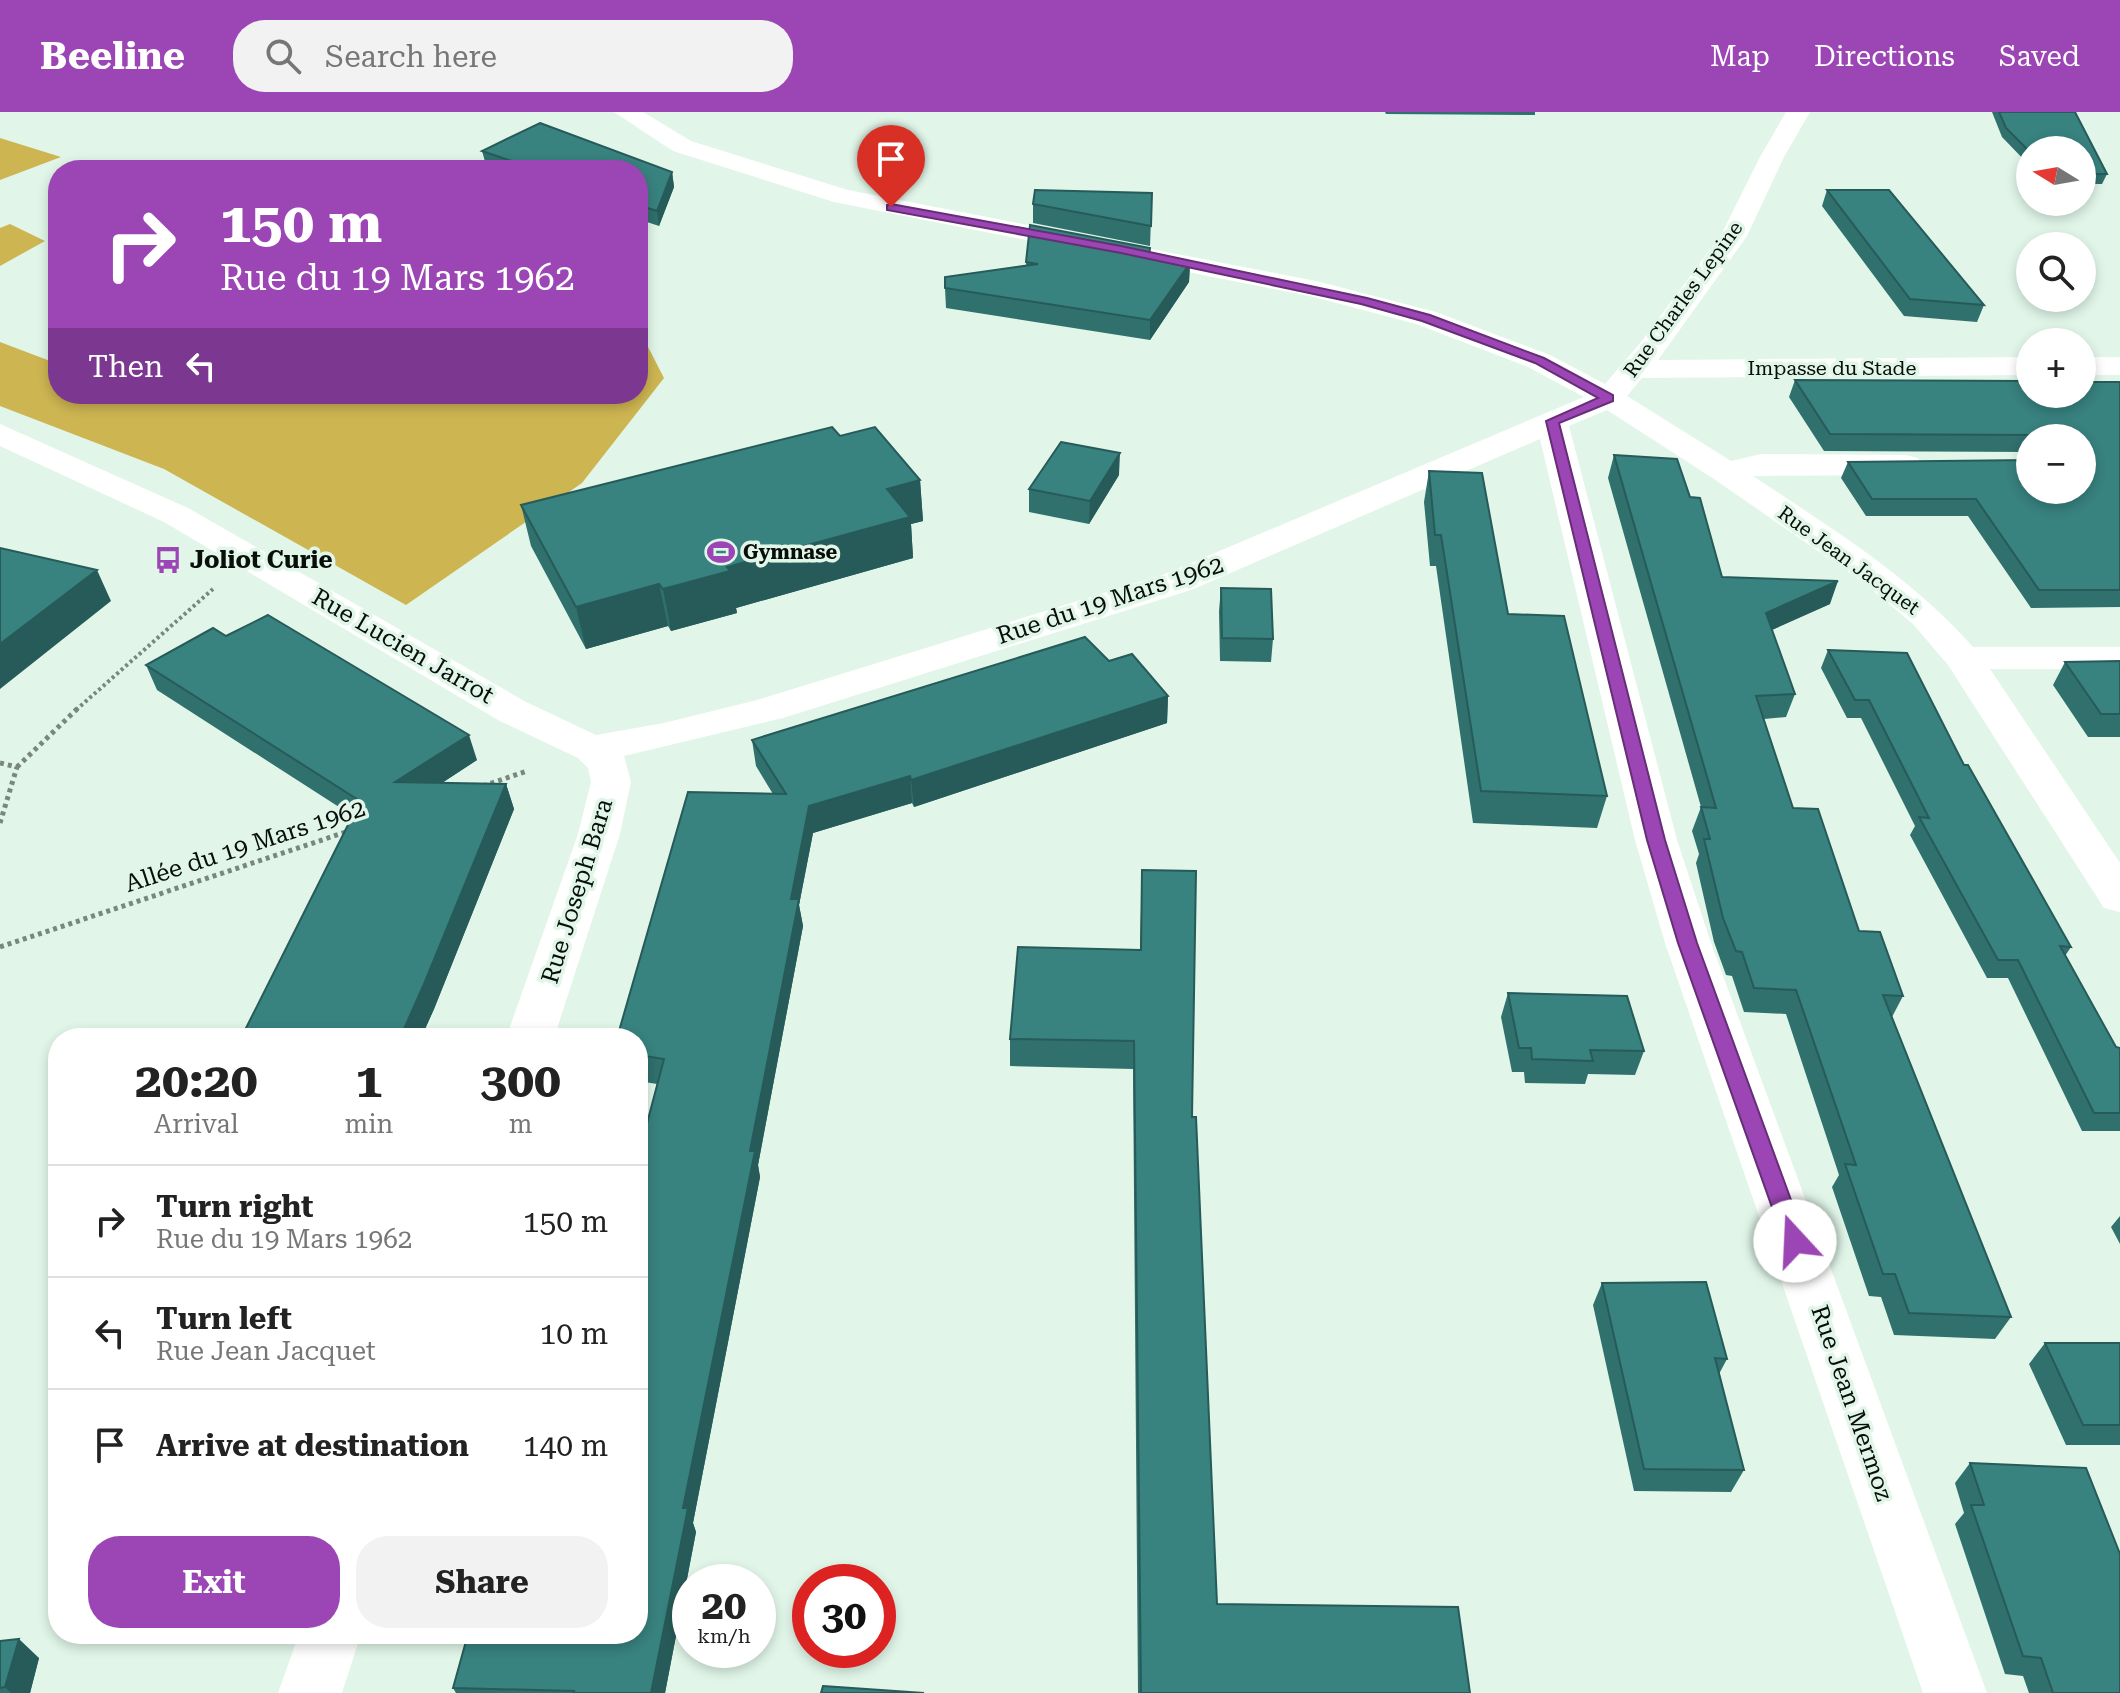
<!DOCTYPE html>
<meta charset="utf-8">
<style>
:root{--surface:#fff;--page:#f2f2f2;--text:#222;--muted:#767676;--line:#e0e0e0;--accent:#9b46b4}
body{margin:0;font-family:"Roboto Serif",serif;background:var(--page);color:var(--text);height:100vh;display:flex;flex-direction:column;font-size:30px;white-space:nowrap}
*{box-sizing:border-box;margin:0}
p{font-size:26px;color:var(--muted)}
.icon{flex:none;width:44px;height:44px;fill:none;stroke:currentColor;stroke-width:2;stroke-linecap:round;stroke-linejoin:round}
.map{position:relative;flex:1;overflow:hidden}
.panel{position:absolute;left:48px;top:916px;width:600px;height:616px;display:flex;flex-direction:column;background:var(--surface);border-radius:32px;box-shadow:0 4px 12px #0003}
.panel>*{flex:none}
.hud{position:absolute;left:48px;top:48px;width:600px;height:244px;border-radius:32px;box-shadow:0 4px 12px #0003;background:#9b46b4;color:#fff;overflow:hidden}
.needle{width:52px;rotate:281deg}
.fabs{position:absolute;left:2016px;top:24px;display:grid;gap:16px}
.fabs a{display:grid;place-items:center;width:80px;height:80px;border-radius:50%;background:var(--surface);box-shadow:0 4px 12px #0003;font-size:40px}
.speed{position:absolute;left:672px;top:1452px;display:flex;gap:16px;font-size:40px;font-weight:700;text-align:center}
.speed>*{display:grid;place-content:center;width:104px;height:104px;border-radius:50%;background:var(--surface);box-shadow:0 4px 12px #0003;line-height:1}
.speed small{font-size:20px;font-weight:400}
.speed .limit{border:12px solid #d22;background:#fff;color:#111}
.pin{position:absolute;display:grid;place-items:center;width:68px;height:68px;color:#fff;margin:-82px -34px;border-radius:50% 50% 50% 0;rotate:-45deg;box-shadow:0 0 8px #0007}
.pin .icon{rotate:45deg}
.me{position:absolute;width:88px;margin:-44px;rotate:340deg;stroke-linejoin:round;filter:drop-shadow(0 0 6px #0008)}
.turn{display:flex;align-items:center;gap:28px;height:168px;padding:0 40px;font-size:36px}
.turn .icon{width:104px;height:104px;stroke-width:2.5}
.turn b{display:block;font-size:56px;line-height:68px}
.then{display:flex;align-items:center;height:76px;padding:0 40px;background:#0003;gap:16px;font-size:30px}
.eta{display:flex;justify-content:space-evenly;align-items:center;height:136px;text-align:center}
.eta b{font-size:48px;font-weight:700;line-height:56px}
.cta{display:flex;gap:16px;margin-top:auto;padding:16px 40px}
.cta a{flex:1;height:92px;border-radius:32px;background:var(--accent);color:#fff;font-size:32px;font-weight:700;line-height:92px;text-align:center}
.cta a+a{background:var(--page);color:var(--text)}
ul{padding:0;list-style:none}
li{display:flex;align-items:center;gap:24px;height:112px;padding:0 40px;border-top:2px solid var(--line)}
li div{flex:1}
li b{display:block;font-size:30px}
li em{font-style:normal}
header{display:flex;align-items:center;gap:48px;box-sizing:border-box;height:112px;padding:0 40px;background:var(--accent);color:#fff}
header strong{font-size:38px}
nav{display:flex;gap:44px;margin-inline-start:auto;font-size:28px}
.search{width:560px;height:72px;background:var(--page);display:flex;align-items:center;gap:20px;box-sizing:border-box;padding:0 28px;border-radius:32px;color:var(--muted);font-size:30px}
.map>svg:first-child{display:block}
.forest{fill:#cdb551}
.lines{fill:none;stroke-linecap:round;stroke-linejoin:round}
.path-far1{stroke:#79877f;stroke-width:4;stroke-dasharray:3 3;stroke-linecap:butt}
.path{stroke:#79877f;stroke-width:5;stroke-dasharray:4 4;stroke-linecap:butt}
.minor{fill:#fff;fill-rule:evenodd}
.wall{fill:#30706d}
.shaded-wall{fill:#275b59}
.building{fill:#38827f;stroke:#275b59;stroke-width:2}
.route{fill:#9b46b4;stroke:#652e75;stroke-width:2}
.labels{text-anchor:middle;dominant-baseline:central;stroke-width:7;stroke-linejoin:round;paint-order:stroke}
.far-street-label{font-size:20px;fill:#080f0b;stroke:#e1f6e9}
.far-poi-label{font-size:20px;font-weight:bold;fill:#080f0b;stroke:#e1f6e9;text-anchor:start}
.poi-label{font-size:24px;font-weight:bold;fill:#080f0b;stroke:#e1f6e9;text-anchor:start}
.street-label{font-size:24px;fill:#080f0b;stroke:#e1f6e9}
</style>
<header>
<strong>Beeline</strong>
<div class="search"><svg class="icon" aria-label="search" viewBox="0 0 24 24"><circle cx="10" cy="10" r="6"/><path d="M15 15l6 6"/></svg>Search here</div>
<nav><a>Map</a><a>Directions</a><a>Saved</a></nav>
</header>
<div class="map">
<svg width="2120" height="1581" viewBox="0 0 2120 1581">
<rect width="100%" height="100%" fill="#e1f6e9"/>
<path class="forest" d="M 0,26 L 61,45 L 0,68 Z
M 10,112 L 45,129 L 0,154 L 0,116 Z
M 0,230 L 58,252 L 58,282 L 638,282 L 638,232 L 646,231 L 664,266 L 582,371 L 406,493 L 164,357 L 0,294 Z"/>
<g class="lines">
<path class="path-far1" d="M 76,598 L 213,477"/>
<path class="path" d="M 0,651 L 17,655 L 0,711
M 17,655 L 78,596
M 483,674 L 527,659
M 0,835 L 349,719"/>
<path class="minor" d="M 614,0 L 643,0 L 691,29 L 848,78 L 1316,169 L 1436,200 L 1550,243 L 1605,272 L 1641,230 L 1721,123 L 1760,45 L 1786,0 L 1810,0 L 1784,45 L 1747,124 L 1658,248 L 2030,245 L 2030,263 L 1642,266 L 1627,284 L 1731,349 L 1761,342 L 1906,343 L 1918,346 L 1922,353 L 1918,360 L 1906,363 L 1753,364 C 1831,416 1910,464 1973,535 L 2120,535 L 2120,557 L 1990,557 L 2120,751 L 2120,800 L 2104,796 L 1948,553 L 1913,512 L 1864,471 L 1714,367 L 1607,298 L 1569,314 L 1677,728 L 1711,831 L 1987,1581 L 1923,1581 L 1665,831 L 1635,728 L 1540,327 L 1191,478 L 783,606 L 624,644 L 631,670 L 620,722 L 554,926 L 506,926 L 578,722 L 591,670 L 588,656 L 578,646 L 498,608 L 164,410 L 0,334 L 0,312 L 188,396 L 526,590 L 596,623 L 664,611 L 757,588 L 1165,462 L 1584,285 L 1528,255 L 1416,212 L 1314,185 L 834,90 L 673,39 Z
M 2082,245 L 2120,245 L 2120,263 L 2082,263 Z
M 299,1522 L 361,1522 L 342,1581 L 278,1581 Z"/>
</g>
<path class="wall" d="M 1385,0 L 1535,0 L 1535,3 L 1386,2 Z
M 1992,0 L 2075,0 L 2107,62 L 2102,72 L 2082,72 L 2082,38 L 2030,38 L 2030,54 L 2002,25 Z
M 482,39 L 672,60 L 674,75 L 659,114 L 638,107 L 638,58 L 500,58 L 486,53 Z
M 1827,78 L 1984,193 L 1977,210 L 1904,204 L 1822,94 Z
M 1152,81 L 1150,134 L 1033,111 L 1033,92 Z
M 1149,144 L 1190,151 L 1189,170 L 1150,228 L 946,196 L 945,176 L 1026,153 L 1026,150 Z
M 1795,268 L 2120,270 L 2120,495 L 2031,496 L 1968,404 L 1866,404 L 1841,366 L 1848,350 L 2030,378 L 2082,326 L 2030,326 L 2030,340 L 1824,339 L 1789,285 Z
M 840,324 L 920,368 L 923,409 L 911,412 L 913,446 L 736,496 L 737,501 L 671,519 L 668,514 L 586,537 L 531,434 L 521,393 Z
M 1614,343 L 1690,385 L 1722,465 L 1830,492 L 1772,518 L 1795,582 L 1786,605 L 1764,607 L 1793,696 L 1859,819 L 1903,884 L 1892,905 L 2011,1205 L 1995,1227 L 1894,1223 L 1881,1185 L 1869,1184 L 1832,1075 L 1839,1063 L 1786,902 L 1744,900 L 1732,864 L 1726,863 L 1714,830 L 1696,751 L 1699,742 L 1692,719 L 1701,695 L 1608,366 Z
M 1429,359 L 1508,502 L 1607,684 L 1597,716 L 1473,711 L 1436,454 L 1430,454 L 1424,390 Z
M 1119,363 L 1089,412 L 1029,400 L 1029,377 Z
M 1221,476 L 1273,527 L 1271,550 L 1220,549 L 1219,499 Z
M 226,524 L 477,648 L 442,671 L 506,672 L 514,697 L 434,897 L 421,926 L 241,926 L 353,704 L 157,578 L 146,553 Z
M 1828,538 L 1964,653 L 2071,835 L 2065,844 L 2116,935 L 2120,936 L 2120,1019 L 2082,1019 L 2008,866 L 1987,866 L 1910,723 L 1915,714 L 1861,606 L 1847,606 L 1821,556 Z
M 1109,549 L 1168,584 L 1167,611 L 914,695 L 912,691 L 813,721 L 799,793 L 803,814 L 758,1053 L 760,1065 L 693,1411 L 696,1420 L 665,1581 L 456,1581 L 453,1576 L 641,1034 L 657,972 L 638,969 L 638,926 L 773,682 L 756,654 L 752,628 Z
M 2120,549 L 2120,625 L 2088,625 L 2053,573 L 2065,550 Z
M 1142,758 L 1192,1005 L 1217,1492 L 1470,1581 L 1138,1581 L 1133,957 L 1010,954 L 1010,927 L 1140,838 Z
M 1508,881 L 1644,939 L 1635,963 L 1588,962 L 1585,972 L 1525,971 L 1524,960 L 1512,960 L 1501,905 Z
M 2120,1104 L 2120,1132 L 2111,1115 Z
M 1602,1171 L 1727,1247 L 1719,1262 L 1744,1358 L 1731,1380 L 1634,1379 L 1593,1193 Z
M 2045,1231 L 2120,1231 L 2120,1333 L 2066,1333 L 2029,1252 Z
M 1970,1351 L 2120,1581 L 2029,1581 L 2023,1564 L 2005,1562 L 1955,1412 L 1964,1401 L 1955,1371 Z
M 0,1529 L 39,1546 L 30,1581 L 0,1581 Z"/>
<path class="shaded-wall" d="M 672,60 L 674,75 L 659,114 L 657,99 Z
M 1190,151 L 1189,170 L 1150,228 L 1150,208 Z
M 1120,341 L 1119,363 L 1089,412 L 1090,389 Z
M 920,368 L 923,409 L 911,412 L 913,446 L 736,496 L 737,501 L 671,519 L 663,477 L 727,455 L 887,377 Z
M 97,458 L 111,489 L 0,577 L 0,532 Z
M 1838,469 L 1830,492 L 1758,524 L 1766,501 Z
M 659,472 L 668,514 L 586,537 L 576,495 Z
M 1168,584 L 1167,611 L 914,695 L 911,668 Z
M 469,623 L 477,648 L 405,695 L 395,670 Z
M 910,664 L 912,691 L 813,721 L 799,793 L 803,814 L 758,1053 L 760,1065 L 693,1411 L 696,1420 L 665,1581 L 651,1581 L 683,1396 L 750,1039 L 791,787 L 809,694 Z
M 506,672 L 514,697 L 434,897 L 421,926 L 400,926 Z
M 19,1527 L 39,1546 L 30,1581 L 11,1581 L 5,1575 Z"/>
<path class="building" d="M 1999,0 L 2075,0 L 2107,62 L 2082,62 L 2082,38 L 2030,38 L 2030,40 L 2006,16 Z
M 540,11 L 672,60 L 657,99 L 638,93 L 638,58 L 538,58 L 482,39 Z
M 1035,78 L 1152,81 L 1151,114 L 1033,92 Z
M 1827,78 L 1889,78 L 1984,193 L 1910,187 Z
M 1030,113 L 1150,136 L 1149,144 L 1190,151 L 1150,208 L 945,176 L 945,165 L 1038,152 L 1026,150 Z
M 1795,268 L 2030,269 L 2030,282 L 2082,282 L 2082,270 L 2120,270 L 2120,478 L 2039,478 L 1976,387 L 1872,387 L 1848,350 L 2030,348 L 2030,378 L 2082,378 L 2082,326 L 2040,326 L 2040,323 L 1830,322 Z
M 832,315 L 840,324 L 875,315 L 920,368 L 887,377 L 910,405 L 727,455 L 730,459 L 663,477 L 659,472 L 576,495 L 521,393 Z
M 1061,330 L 1120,341 L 1090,389 L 1029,377 Z
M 1614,343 L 1677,347 L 1690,385 L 1700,386 L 1722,465 L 1838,469 L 1766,501 L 1795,582 L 1756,584 L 1793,696 L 1818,697 L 1859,819 L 1880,820 L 1903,884 L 1883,883 L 2011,1205 L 1909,1201 L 1895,1162 L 1883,1162 L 1845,1052 L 1856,1053 L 1796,878 L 1754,876 L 1742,840 L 1736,839 L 1723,806 L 1704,727 L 1710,727 L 1701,695 L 1716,696 Z
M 1429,359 L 1482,361 L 1508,502 L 1564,504 L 1607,684 L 1481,679 L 1441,423 L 1435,423 Z
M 0,436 L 97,458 L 0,532 Z
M 1221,476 L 1271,477 L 1273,527 L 1222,526 Z
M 268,503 L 469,623 L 395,670 L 506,672 L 424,872 L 400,926 L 241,926 L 360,689 L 146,553 L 213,516 L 226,524 Z
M 1085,525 L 1109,549 L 1132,542 L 1168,584 L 911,668 L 910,664 L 809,694 L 791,787 L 799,787 L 750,1039 L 755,1039 L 683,1396 L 688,1396 L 651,1581 L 573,1581 L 574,1579 L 453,1576 L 468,1522 L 638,1522 L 638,1034 L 641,1034 L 664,947 L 638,943 L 638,926 L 617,926 L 688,680 L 786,682 L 752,628 Z
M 1828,538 L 1907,541 L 1964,653 L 1968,653 L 2071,835 L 2060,834 L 2116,935 L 2120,936 L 2120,1001 L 2094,1001 L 2018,848 L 1998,848 L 1919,705 L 1929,706 L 1869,588 L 1855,588 Z
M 2120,549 L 2120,602 L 2101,602 L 2065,550 Z
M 1142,758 L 1196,759 L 1192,1005 L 1196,1005 L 1217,1492 L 1458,1495 L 1470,1581 L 1141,1581 L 1134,929 L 1010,927 L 1018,835 L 1141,838 Z
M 1508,881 L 1627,884 L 1644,939 L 1590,938 L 1593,949 L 1532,947 L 1531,936 L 1519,936 Z
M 1706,1170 L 1727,1247 L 1715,1246 L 1744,1358 L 1644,1357 L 1602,1171 Z
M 2045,1231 L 2120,1231 L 2120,1313 L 2083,1313 Z
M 1970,1351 L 2086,1356 L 2120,1442 L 2120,1581 L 2053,1581 L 2041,1546 L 2023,1544 L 1971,1393 L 1984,1393 Z
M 19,1527 L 5,1575 L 0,1576 L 0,1529 Z
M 823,1574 L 924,1581 L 821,1581 Z"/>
<path class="route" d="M 891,92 L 1121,134 L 1367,186 L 1430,203 L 1544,246 L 1613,283 L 1613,289 L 1559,311 L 1665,728 L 1697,831 L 1806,1129 L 1803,1136 L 1795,1138 L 1787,1136 L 1784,1129 L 1678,831 L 1647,728 L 1546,309 L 1598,286 L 1535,251 L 1422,209 L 1361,192 L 1121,141 L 887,98 L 887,93 Z"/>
<defs>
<g id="stadium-bare" transform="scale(2.16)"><path d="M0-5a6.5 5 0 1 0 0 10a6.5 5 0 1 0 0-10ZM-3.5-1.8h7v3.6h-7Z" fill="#9b46b4" stroke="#e1f6e9" stroke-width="2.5" paint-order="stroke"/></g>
<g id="bus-bare" transform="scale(2.16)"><path d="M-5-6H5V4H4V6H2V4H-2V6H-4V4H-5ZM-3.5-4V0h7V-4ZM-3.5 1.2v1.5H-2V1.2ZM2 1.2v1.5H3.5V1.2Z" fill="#9b46b4" stroke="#e1f6e9" stroke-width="2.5" paint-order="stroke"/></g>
</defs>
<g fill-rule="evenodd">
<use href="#stadium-bare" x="721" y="440"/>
<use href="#bus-bare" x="168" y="448"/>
</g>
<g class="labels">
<g class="far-street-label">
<text transform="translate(1683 187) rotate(-54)">Rue Charles Lepine</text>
<text x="1832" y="256">Impasse du Stade</text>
<text transform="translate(1849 448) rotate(36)">Rue Jean Jacquet</text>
</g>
<g class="far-poi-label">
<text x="743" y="440">Gymnase</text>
</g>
<g class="poi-label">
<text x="190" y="448">Joliot Curie</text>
</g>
<g class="street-label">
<text transform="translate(1110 488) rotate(-18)">Rue du 19 Mars 1962</text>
<text transform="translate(403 534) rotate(30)">Rue Lucien Jarrot</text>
<text transform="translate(245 734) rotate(-18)">Allée du 19 Mars 1962</text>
<text transform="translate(577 779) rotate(-73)">Rue Joseph Bara</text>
<text transform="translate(1852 1291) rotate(71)">Rue Jean Mermoz</text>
</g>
</g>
</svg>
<div class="fabs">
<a><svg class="needle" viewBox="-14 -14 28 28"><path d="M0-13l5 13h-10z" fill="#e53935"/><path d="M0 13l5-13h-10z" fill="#767676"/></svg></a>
<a><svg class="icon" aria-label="search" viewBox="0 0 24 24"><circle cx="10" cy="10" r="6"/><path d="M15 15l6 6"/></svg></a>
<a>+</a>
<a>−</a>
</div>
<div class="speed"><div>20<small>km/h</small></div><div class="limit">30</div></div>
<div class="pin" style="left:891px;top:95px;background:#d93025"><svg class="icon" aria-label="arrive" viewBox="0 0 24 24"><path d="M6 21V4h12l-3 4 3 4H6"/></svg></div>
<svg class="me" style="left:1795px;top:1129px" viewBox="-20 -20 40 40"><circle r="19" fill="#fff"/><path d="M0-13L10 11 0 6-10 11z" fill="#9b46b4"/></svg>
<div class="hud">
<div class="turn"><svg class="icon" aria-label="right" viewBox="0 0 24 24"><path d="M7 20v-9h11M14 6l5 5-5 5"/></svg><div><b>150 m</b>Rue du 19 Mars 1962</div></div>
<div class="then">Then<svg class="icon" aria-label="left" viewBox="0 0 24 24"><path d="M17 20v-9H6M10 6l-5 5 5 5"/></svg></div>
</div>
<section class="panel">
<div class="eta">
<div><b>20:20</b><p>Arrival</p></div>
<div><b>1</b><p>min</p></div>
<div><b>300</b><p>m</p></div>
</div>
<ul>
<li><svg class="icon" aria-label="right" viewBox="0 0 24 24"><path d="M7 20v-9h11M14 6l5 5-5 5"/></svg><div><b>Turn right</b><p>Rue du 19 Mars 1962</p></div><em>150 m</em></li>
<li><svg class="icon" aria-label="left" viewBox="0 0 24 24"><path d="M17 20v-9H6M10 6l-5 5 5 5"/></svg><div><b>Turn left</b><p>Rue Jean Jacquet</p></div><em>10 m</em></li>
<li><svg class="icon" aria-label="arrive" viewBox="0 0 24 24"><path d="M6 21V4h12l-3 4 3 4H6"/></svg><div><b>Arrive at destination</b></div><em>140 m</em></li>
</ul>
<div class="cta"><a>Exit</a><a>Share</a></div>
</section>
</div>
